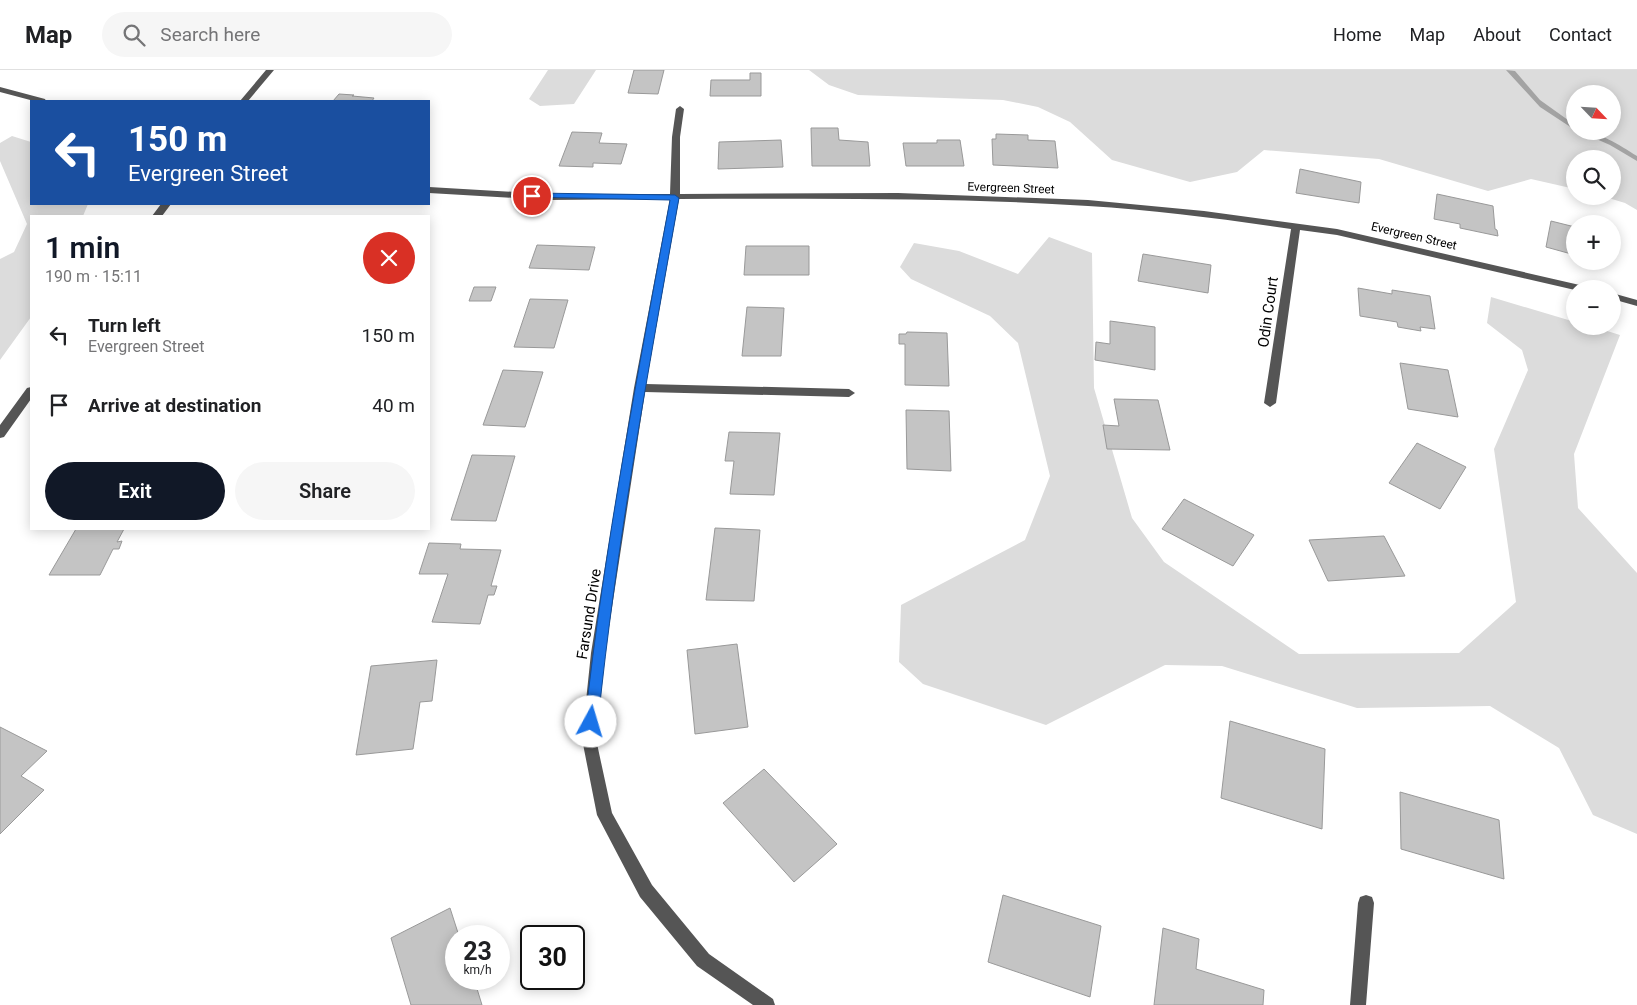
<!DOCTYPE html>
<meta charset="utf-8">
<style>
:root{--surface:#fff;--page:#f6f6f6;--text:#202124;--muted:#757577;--line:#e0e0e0;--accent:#111827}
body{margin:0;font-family:Roboto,sans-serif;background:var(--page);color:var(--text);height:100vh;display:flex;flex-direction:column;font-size:19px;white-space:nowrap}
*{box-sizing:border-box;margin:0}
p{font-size:16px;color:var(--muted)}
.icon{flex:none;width:28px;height:28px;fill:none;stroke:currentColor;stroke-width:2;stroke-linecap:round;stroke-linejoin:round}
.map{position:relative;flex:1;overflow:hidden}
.drawer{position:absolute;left:30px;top:145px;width:400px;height:315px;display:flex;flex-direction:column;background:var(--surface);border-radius:0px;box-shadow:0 2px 12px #0003}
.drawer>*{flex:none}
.top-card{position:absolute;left:30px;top:30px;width:400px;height:105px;border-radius:0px;box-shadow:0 2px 12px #0003;background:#1a4fa0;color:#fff;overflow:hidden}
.needle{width:32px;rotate:115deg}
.controls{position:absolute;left:1566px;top:15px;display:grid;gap:10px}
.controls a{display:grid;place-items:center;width:55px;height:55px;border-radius:50%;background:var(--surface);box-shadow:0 2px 12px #0003;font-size:25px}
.speed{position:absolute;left:445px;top:855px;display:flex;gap:10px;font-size:25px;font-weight:700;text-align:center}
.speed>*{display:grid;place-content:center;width:65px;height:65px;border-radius:50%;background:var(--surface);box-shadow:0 2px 12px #0003;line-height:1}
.speed small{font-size:12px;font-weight:400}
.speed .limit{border:2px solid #111;border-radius:8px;background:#fff;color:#111}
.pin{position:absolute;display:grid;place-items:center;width:42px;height:42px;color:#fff;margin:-21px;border:2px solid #fff;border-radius:50%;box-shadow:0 1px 5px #0007}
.me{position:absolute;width:55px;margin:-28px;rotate:6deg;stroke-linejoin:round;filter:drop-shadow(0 0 4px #0008)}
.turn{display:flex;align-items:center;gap:18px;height:105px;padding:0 15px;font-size:22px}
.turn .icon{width:65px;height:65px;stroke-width:2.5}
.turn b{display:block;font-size:35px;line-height:42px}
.round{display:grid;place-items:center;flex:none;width:52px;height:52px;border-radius:26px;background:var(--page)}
.headline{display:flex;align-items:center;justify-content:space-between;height:85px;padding:0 15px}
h1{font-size:30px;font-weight:600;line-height:38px;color:var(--accent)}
.primary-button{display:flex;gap:10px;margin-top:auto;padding:10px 15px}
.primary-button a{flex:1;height:58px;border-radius:30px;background:var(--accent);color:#fff;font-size:20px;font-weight:600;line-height:58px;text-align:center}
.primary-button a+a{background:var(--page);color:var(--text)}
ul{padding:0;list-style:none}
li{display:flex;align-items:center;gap:15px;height:70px;padding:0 15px}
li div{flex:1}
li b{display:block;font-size:19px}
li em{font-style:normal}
header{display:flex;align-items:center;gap:30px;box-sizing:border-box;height:70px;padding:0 25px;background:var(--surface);border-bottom:1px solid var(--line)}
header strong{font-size:24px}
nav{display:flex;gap:28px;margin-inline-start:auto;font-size:18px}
.search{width:350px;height:45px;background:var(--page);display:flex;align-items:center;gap:12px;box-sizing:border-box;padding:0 18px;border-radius:28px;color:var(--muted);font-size:19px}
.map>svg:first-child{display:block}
.green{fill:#dcdcdc;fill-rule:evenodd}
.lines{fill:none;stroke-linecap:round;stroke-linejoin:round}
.stream{fill:#a3a3a3;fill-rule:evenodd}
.building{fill:#c4c4c4;stroke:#999}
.minor{fill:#555;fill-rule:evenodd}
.route{fill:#1a73e8;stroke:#114b97}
.labels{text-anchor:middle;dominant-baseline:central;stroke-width:4;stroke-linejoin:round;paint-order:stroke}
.far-street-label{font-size:12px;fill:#000;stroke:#fff}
.street-label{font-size:15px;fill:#000;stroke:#fff}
</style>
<header>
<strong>Map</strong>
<div class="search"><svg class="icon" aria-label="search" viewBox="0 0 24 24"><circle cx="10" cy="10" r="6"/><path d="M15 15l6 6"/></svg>Search here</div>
<nav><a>Home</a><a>Map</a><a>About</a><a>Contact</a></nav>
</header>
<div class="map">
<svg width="1637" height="935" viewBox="0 0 1637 935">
<rect width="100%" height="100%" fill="#fff"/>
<path class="green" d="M 548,0 L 596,0 L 574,34 L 540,36 L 529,29 Z
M 809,0 L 1637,0 L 1637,140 L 1625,133 L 1602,126 L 1612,126 L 1612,89 L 1575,89 L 1575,119 L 1531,109 L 1488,121 L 1379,89 L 1264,80 L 1237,102 L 1190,112 L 1112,90 L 1070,52 L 1038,37 L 1003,30 L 858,25 L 829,15 ZM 1575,24 L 1612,24 L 1612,61 L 1575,61 Z
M 12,66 L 31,72 L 31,134 L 88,134 L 83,146 L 31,146 L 31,247 L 0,290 L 0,189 L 14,182 L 27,154 L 0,91 L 0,73 Z
M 1049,167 L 1092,183 L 1094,318 L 1132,448 L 1164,492 L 1299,584 L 1459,583 L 1516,532 L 1494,379 L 1528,300 L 1522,280 L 1487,253 L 1491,227 L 1575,252 L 1575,256 L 1591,256 L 1620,265 L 1574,384 L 1578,438 L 1637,503 L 1637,764 L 1593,745 L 1559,678 L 1490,636 L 1357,638 L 1222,596 L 1165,595 L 1046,655 L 923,614 L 899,592 L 901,535 L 1025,470 L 1050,406 L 1018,273 L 990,246 L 911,209 L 900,197 L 914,173 L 959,181 L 1018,204 Z"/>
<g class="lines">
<path class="stream" d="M 1506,0 L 1515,1 L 1540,30 L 1575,55 L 1575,60 L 1540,37 Z
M 1578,61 C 1599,61 1619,75 1637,86 L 1637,91 L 1610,75 Z"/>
</g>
<path class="building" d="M 634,0 L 664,0 L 658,24 L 628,23 Z
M 750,3 L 761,3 L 761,26 L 710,26 L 711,10 L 750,10 Z
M 339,24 L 354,25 L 352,26 L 374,28 L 372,31 L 333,31 Z
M 811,58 L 838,58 L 839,70 L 868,72 L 870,96 L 812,96 Z
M 572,62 L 602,63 L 599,73 L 627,74 L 621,94 L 593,93 L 593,97 L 559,96 Z
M 996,64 L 1028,65 L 1028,70 L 1055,71 L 1058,98 L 993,95 L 992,69 L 996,69 Z
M 781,70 L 783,97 L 718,99 L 719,72 Z
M 937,70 L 960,70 L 964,96 L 906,96 L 903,73 L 937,73 Z
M 1300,99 L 1361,112 L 1359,133 L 1296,123 Z
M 1437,124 L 1493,136 L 1495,159 L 1497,160 L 1498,166 L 1460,158 L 1460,154 L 1434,149 Z
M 1551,151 L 1575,157 L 1575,185 L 1546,177 Z
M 537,175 L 595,177 L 589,200 L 529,198 Z
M 746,176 L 809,176 L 809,205 L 744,205 Z
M 1143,184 L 1211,195 L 1208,223 L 1138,211 Z
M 474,217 L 496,217 L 491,231 L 469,231 Z
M 1358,218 L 1392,224 L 1392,220 L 1430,226 L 1435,259 L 1420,257 L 1421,261 L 1398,257 L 1397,252 L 1360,246 Z
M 530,229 L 568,230 L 554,278 L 514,277 Z
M 747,237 L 784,238 L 781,286 L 742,286 Z
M 1110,251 L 1155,257 L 1155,300 L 1095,290 L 1096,272 L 1110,274 Z
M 907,262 L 947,263 L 949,316 L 905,315 L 905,274 L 899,274 L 899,264 L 906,264 Z
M 1400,293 L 1448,300 L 1458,347 L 1408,339 Z
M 503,300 L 543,302 L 525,357 L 483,355 Z
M 1114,329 L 1158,330 L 1170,380 L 1107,379 L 1103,355 L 1119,356 Z
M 906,340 L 949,341 L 951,401 L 907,399 Z
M 729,362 L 780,363 L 774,425 L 730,424 L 734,391 L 725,391 Z
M 1417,373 L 1466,397 L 1440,439 L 1389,413 Z
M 472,385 L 515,386 L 496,451 L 451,450 Z
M 1184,429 L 1254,465 L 1233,496 L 1162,459 Z
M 715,458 L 760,460 L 754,531 L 706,530 Z
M 76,459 L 124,459 L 117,472 L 122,471 L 119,479 L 113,479 L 100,505 L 49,505 Z
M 1384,466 L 1405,506 L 1328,511 L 1309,470 Z
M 429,473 L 461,474 L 460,479 L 501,480 L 491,516 L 497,516 L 494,525 L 488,525 L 480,554 L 432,552 L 448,504 L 419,504 Z
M 737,574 L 748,657 L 695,664 L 687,580 Z
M 437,590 L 432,631 L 420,632 L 413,679 L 356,685 L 371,596 Z
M 1230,651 L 1325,679 L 1322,759 L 1221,728 Z
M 0,657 L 47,681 L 21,706 L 44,720 L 0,764 Z
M 764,699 L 837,774 L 794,812 L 723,733 Z
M 1400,722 L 1499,750 L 1504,809 L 1401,779 Z
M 1003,825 L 1101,856 L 1090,927 L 988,892 Z
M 450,838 L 459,866 L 456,866 L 456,909 L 474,909 L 482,935 L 411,935 L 391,868 Z
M 1163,858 L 1199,869 L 1196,899 L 1264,920 L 1263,935 L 1154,935 Z"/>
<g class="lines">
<path class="minor" d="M 266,0 L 274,0 L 248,31 L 240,31 Z
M 0,17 L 45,29 L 46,31 L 34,31 L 0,22 Z
M 680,36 L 684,39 L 680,67 L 680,124 L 898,123 L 1088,130 L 1204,141 L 1337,159 L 1584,216 L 1589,219 L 1575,220 L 1337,165 L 1300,160 L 1276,333 L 1270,337 L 1264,333 L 1291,159 C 1223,149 1156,140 1088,136 C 952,127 815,129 679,129 L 646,314 L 849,319 L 855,323 L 849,327 L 645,322 L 605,583 L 596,669 L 612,743 L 652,815 L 709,884 L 773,929 L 775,935 L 753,935 L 697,896 L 640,827 L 597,745 L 582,669 L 591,583 L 634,318 L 670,129 L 549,130 L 429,123 L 429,117 L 549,124 L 670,124 L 672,67 L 676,39 Z
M 161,134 L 171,134 L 162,146 L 152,146 Z
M 1612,223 L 1637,230 L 1637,236 L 1612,229 Z
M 31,317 L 31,329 L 4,367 L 0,368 L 0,355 L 27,318 Z
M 1366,825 L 1372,827 L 1374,833 L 1366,935 L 1350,935 L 1358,833 L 1360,827 Z"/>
</g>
<path class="route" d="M 532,123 L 675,125 L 679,128 C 648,302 616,476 598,652 L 596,656 L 591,657 L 587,656 L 585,652 C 604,477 638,303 670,130 L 529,127 L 529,124 Z"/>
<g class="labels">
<g class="far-street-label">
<text transform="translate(1011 118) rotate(2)">Evergreen Street</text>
<text transform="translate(1414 166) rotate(13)">Evergreen Street</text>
</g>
<g class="street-label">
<text transform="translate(1268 242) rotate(-82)">Odin Court</text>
<text transform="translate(589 544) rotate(-81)">Farsund Drive</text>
</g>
</g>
</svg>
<div class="controls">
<a><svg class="needle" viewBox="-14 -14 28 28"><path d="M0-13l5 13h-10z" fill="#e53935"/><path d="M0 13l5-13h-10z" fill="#757577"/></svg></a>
<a><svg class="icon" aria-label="search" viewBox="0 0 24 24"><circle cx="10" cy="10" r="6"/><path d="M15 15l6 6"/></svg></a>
<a>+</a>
<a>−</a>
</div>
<div class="speed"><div>23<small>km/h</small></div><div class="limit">30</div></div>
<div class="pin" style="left:532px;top:126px;background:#d93025"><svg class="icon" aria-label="arrive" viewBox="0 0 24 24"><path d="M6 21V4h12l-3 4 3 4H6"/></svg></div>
<svg class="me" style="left:591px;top:652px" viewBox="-20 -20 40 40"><circle r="19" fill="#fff"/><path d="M0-13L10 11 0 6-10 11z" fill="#1a73e8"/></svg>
<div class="top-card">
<div class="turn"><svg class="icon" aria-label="left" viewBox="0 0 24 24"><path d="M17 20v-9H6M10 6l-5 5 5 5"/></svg><div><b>150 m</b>Evergreen Street</div></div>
</div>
<section class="drawer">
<div class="headline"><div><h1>1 min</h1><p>190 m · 15:11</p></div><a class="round" style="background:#d93025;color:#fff"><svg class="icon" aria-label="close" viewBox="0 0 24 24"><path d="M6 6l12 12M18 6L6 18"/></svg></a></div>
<ul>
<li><svg class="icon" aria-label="left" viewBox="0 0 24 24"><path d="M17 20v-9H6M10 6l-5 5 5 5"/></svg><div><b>Turn left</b><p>Evergreen Street</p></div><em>150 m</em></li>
<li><svg class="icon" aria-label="arrive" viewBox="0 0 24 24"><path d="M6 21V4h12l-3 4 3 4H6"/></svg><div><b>Arrive at destination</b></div><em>40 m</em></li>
</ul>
<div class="primary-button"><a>Exit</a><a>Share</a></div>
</section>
</div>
